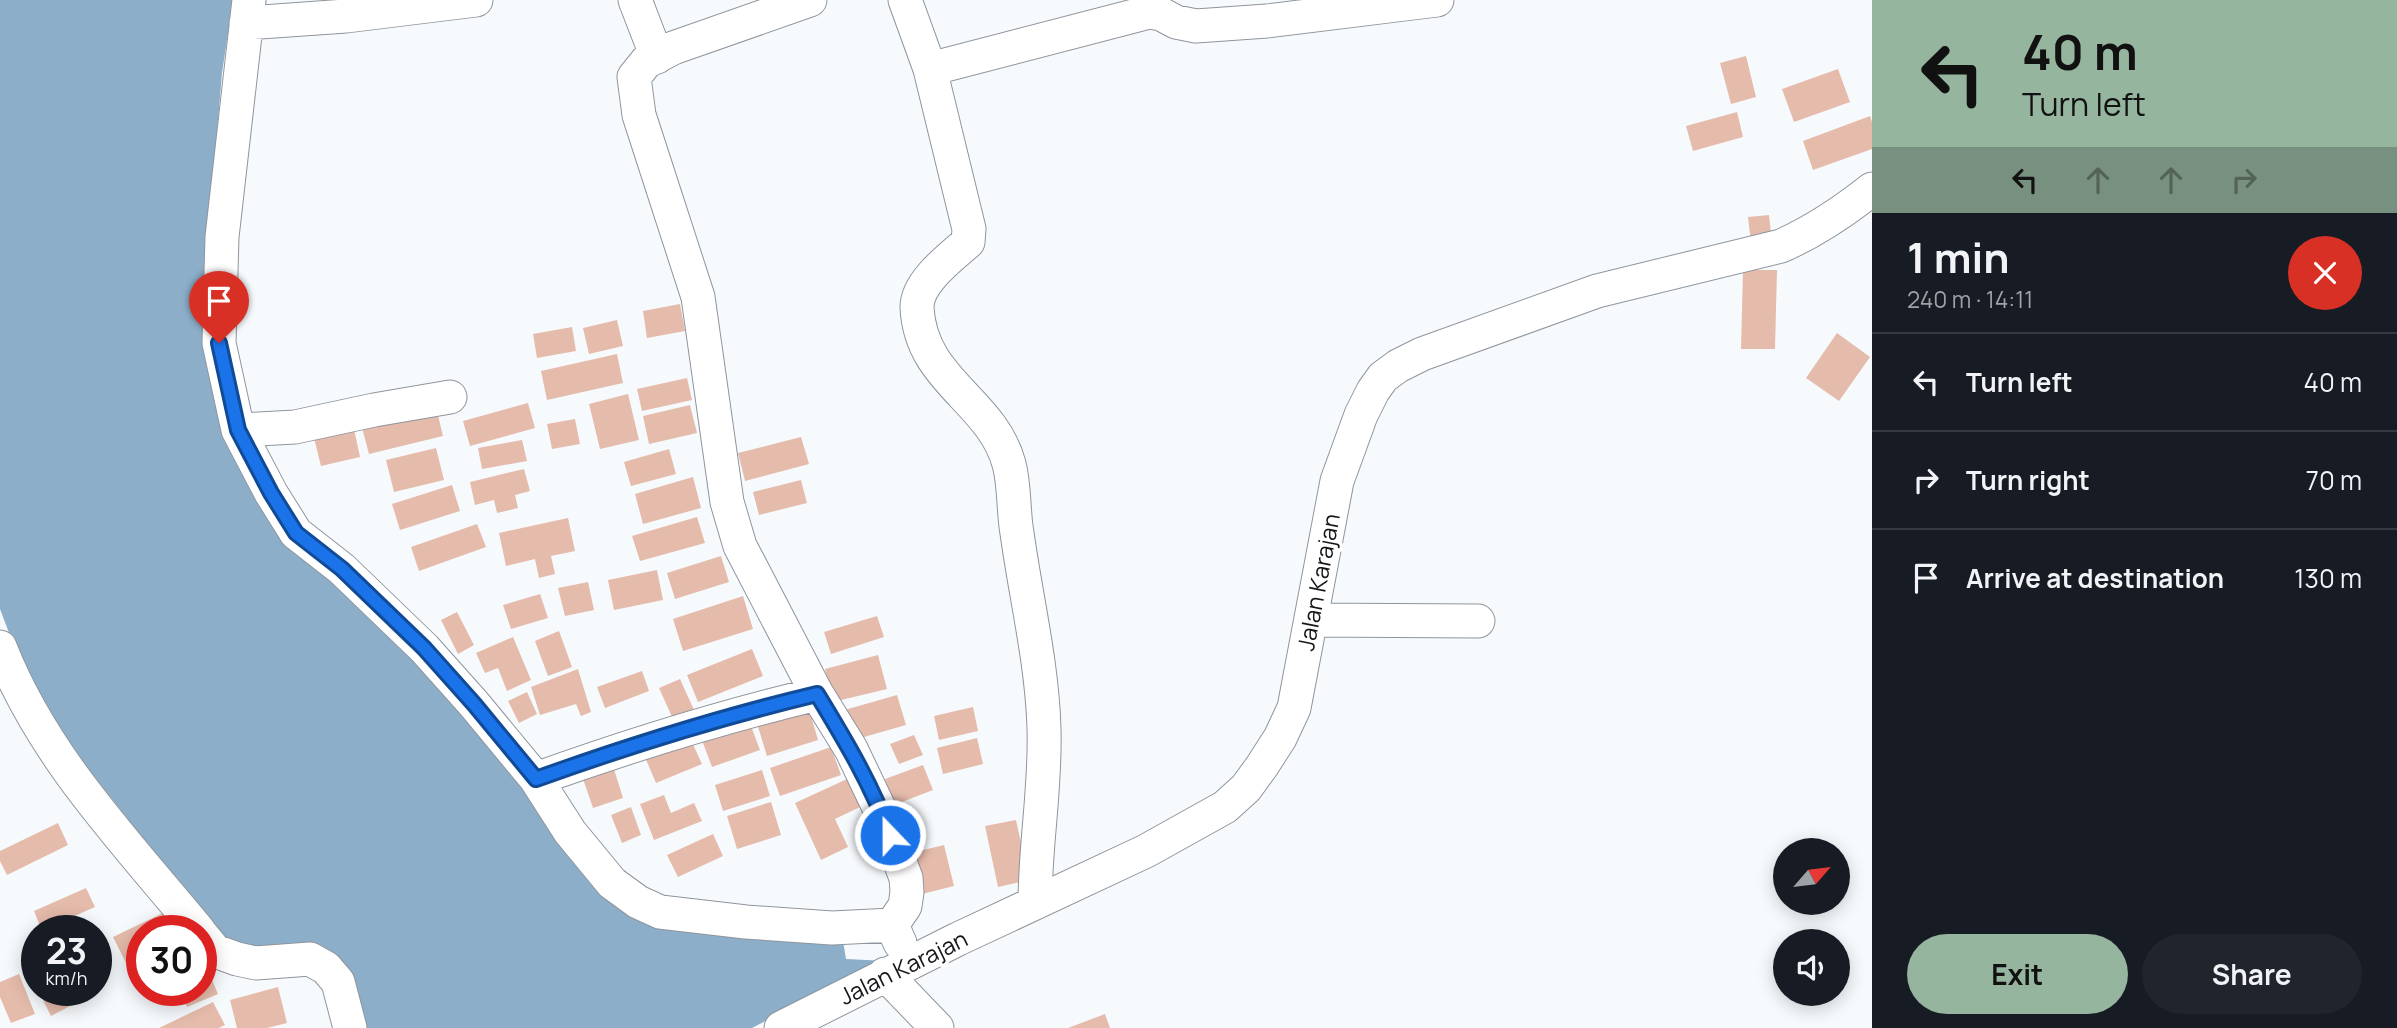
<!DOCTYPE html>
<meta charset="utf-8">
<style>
:root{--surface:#171b24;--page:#20242c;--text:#f1f3f6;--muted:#9ea1a6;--line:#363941;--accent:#96b59f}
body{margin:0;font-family:Manrope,sans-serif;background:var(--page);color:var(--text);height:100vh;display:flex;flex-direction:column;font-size:26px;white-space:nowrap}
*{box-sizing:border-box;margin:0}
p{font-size:23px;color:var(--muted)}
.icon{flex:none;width:38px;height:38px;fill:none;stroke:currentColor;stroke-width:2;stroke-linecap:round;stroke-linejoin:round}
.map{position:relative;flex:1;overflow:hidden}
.sheet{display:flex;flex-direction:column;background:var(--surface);width:525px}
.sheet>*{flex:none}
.banner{background:#96b59f;color:#111;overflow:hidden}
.needle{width:46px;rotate:62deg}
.tools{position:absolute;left:1773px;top:838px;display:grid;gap:14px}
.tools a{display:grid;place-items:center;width:77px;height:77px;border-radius:50%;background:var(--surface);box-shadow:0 4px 18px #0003;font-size:35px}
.speed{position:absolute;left:21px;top:915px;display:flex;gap:14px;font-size:35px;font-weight:700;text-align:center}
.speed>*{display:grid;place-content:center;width:91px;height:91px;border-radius:50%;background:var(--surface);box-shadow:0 4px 18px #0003;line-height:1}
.speed small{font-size:18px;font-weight:400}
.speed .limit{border:10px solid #d22;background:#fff;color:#111}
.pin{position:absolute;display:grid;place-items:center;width:60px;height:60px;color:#fff;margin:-72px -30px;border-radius:50% 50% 50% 0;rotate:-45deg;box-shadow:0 0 7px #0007}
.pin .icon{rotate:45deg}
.me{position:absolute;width:77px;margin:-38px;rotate:338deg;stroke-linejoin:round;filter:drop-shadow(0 0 5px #0008)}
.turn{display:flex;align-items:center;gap:24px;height:147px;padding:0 35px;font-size:32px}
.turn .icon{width:91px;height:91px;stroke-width:2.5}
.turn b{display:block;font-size:49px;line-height:60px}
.lanes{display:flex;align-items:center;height:66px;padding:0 35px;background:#0003;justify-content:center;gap:35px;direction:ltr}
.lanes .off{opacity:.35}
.round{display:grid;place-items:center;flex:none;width:74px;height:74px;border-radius:37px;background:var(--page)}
.summary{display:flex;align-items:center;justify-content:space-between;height:119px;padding:0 35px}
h1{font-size:42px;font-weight:700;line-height:52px}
.button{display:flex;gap:14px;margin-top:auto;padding:14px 35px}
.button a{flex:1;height:80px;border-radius:42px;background:var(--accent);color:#111;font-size:28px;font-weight:700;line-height:80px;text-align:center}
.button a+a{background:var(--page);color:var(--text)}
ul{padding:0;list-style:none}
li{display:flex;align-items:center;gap:21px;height:98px;padding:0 35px;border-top:2px solid var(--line)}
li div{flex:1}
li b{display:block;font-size:26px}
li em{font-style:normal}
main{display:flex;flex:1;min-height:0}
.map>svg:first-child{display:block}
.water{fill:#8daec9}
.building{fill:#e5bbab}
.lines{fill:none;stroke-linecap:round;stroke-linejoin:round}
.minor-casing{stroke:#8f959d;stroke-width:35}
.minor{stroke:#fff;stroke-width:33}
.route-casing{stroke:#114b97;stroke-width:18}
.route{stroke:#1a73e8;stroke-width:12}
.labels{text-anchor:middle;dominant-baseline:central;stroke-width:7;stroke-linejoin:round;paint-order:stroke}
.street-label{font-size:23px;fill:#141619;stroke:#fff}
</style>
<main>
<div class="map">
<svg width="1872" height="1028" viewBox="0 0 1872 1028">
<rect width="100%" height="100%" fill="#f7fafd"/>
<path class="water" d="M 0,0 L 233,0 L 222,73 L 209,229 L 223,422 L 387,622 L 623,898 L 843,941 L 846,959 L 887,961 L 844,980 L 752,1028 L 362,1028 L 346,969 L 228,947 L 43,711 L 25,675 L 0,609 Z"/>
<path class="building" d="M 1746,56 L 1756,97 L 1731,104 L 1720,63 Z
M 1838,69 L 1850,102 L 1794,122 L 1782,89 Z
M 1737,112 L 1743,137 L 1693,151 L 1686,126 Z
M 1870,116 L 1872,122 L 1872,149 L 1813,170 L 1803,141 Z
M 1769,215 L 1772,241 L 1751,243 L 1748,217 Z
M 1743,270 L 1777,270 L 1775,349 L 1741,349 Z
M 680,304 L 685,331 L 647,338 L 643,311 Z
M 617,320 L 623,346 L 589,354 L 583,328 Z
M 572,327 L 576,351 L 537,358 L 533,334 Z
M 1837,333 L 1870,357 L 1839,401 L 1806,378 Z
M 617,354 L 623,383 L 547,400 L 541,371 Z
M 687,378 L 692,400 L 642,411 L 637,389 Z
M 628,394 L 639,440 L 600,449 L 589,404 Z
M 528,403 L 535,428 L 470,446 L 463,421 Z
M 690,405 L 697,433 L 649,444 L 643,416 Z
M 436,407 L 443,436 L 369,454 L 361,424 Z
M 575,419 L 580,444 L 552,449 L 547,424 Z
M 354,429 L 360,457 L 321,466 L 314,438 Z
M 801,437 L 809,464 L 745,481 L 738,453 Z
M 522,440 L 527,461 L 482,469 L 478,448 Z
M 436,448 L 444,480 L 394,492 L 386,460 Z
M 669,449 L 676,474 L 631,486 L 624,462 Z
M 524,469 L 530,491 L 515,495 L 518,508 L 497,513 L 494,500 L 475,505 L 470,482 Z
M 693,477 L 701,508 L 643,524 L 635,494 Z
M 801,480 L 807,503 L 759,515 L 753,492 Z
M 452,485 L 460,511 L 400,530 L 392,504 Z
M 697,517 L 705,543 L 640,561 L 632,536 Z
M 568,518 L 575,551 L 551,556 L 555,574 L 539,578 L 535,559 L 506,566 L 499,533 Z
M 477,524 L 486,547 L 419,571 L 411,547 Z
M 721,556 L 729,582 L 675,599 L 667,573 Z
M 657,570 L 663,600 L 614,610 L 608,580 Z
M 588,582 L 594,610 L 565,616 L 558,588 Z
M 540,594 L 548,618 L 511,629 L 503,605 Z
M 743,596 L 753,629 L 683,651 L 673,619 Z
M 457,612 L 474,645 L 458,654 L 441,620 Z
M 877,616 L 884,637 L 831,654 L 824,632 Z
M 559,631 L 572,667 L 548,676 L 535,641 Z
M 513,637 L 531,680 L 507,691 L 498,668 L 485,673 L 476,653 Z
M 752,649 L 763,676 L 698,702 L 687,675 Z
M 878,655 L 887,689 L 833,702 L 825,669 Z
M 578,669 L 591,712 L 581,716 L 576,704 L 540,715 L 531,687 Z
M 642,671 L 649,691 L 605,708 L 597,687 Z
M 680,679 L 694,710 L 673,719 L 659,688 Z
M 527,692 L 537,714 L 519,723 L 508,701 Z
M 897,695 L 906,725 L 850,741 L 841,711 Z
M 807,702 L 818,740 L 767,756 L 755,717 Z
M 973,707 L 978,731 L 939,740 L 934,716 Z
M 748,718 L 760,750 L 712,767 L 700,735 Z
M 914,735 L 923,755 L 899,764 L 890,744 Z
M 689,736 L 702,764 L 656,783 L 644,755 Z
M 977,738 L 983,764 L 943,774 L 937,748 Z
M 831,747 L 841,775 L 780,796 L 770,768 Z
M 923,765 L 933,790 L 894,805 L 885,779 Z
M 613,766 L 623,798 L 593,808 L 582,776 Z
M 762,770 L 770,796 L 723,811 L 715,785 Z
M 847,779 L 860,807 L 835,819 L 848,847 L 821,860 L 795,803 Z
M 664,795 L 671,813 L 694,803 L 702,821 L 654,840 L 640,804 Z
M 771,802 L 781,835 L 737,849 L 727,816 Z
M 631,807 L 641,835 L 622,843 L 611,815 Z
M 1016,820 L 1029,880 L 998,887 L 985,826 Z
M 58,823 L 68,845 L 7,875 L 0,861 L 0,851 Z
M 713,834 L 723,856 L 678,877 L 667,855 Z
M 944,845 L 954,886 L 922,894 L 911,853 Z
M 86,888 L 95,907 L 61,922 L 65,931 L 42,931 L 34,911 Z
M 167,911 L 176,931 L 142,931 L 142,957 L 127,965 L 113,937 Z
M 201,968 L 205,977 L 210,975 L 218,994 L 187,1007 L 180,990 L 201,990 Z
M 19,974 L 35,1014 L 11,1023 L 0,997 L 0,982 Z
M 278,987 L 287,1023 L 267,1028 L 237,1028 L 230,1000 Z
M 38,990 L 67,990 L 74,1004 L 51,1016 Z
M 213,1002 L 225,1025 L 219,1028 L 159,1028 Z
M 1105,1014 L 1110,1028 L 1068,1028 Z"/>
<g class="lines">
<g class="minor-casing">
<path id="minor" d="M 249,0 L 222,237 L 219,343 L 238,430 L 271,493 L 296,533 L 342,569 L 424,648 L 474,704 L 536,779 L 570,832 L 612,883 L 638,902 L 660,912 L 746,922 L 832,928 L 892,925
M 635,0 L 657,57
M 810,0 L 673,48 L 646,62 L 634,77 L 639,115 L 698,297 L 727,502 L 740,546 L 817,694 L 851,749 L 882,814 L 906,878 L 907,892 L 905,906 L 892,925 L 900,943
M 905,0 L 930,69 L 969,229 L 968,242 C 951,257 917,282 917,307 C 920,381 992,400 1009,464 C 1015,486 1013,511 1017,533 C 1026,598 1042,662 1044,728 C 1046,786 1035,845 1035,903
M 246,23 L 346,16 L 476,0
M 930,69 L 1149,12 L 1161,14 L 1176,22 L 1196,26 L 1267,21 L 1437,0
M 238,430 L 295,427 L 374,410 L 450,397
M 1311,620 L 1478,621
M 0,647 C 43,757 125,841 199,931
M 536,779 C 628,746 721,717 817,694
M 201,934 L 215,951 L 237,959 L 256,963 L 310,959 L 326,968 L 338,982 L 350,1028
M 885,974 L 937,1028
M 781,1028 L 958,939 L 1146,851 L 1225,807 L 1246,788 L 1262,766 L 1280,738 L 1294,708 L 1337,481 L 1361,415 L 1373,391 L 1383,377 L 1398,366 L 1422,354 L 1597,291 L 1781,246 C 1815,231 1843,212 1872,189"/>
</g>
<use href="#minor" class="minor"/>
</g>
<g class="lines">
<g class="route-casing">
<path id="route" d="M 219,343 L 238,430 L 271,493 L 296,533 L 342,569 L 424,648 L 474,704 L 536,779 C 628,746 721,717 817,694 C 845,740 872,785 890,835"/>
</g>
<use href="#route" class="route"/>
</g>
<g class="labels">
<g class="street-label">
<text transform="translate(1318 582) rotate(-79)">Jalan Karajan</text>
<text transform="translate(903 967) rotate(-26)">Jalan Karajan</text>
</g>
</g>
</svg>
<div class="tools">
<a><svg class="needle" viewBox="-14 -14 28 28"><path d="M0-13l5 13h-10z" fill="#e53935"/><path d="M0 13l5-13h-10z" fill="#9ea1a6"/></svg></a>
<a><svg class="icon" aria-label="sound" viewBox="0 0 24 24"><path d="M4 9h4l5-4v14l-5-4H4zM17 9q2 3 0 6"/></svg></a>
</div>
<div class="speed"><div>23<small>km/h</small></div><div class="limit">30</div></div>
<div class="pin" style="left:219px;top:343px;background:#d93025"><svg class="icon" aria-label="arrive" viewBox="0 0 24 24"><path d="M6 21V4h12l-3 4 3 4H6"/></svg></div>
<svg class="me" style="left:890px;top:835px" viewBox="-20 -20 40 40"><circle r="17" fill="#1a73e8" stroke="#fff" stroke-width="3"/><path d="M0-11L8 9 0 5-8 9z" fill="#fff"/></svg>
</div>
<section class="sheet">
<div class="banner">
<div class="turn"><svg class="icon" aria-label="left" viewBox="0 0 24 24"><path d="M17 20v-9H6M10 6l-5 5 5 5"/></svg><div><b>40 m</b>Turn left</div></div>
<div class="lanes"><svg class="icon" aria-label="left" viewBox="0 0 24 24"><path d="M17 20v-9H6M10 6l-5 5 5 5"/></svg><svg class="icon off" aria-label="ahead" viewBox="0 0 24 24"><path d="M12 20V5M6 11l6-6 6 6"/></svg><svg class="icon off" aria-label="ahead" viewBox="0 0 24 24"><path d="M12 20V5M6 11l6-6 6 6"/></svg><svg class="icon off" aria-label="right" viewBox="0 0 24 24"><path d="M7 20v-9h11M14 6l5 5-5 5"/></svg></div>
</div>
<div class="summary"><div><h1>1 min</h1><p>240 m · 14:11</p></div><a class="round" style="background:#d93025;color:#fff"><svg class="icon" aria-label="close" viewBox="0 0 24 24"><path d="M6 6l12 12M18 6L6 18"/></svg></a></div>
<ul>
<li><svg class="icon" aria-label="left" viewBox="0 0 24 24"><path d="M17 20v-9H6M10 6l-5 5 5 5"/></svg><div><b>Turn left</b></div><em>40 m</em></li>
<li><svg class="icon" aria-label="right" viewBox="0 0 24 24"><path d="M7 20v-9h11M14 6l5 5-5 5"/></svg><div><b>Turn right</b></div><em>70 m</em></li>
<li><svg class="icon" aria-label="arrive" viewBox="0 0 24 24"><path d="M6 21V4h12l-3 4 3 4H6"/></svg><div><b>Arrive at destination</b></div><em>130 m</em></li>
</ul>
<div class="button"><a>Exit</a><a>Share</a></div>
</section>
</main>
